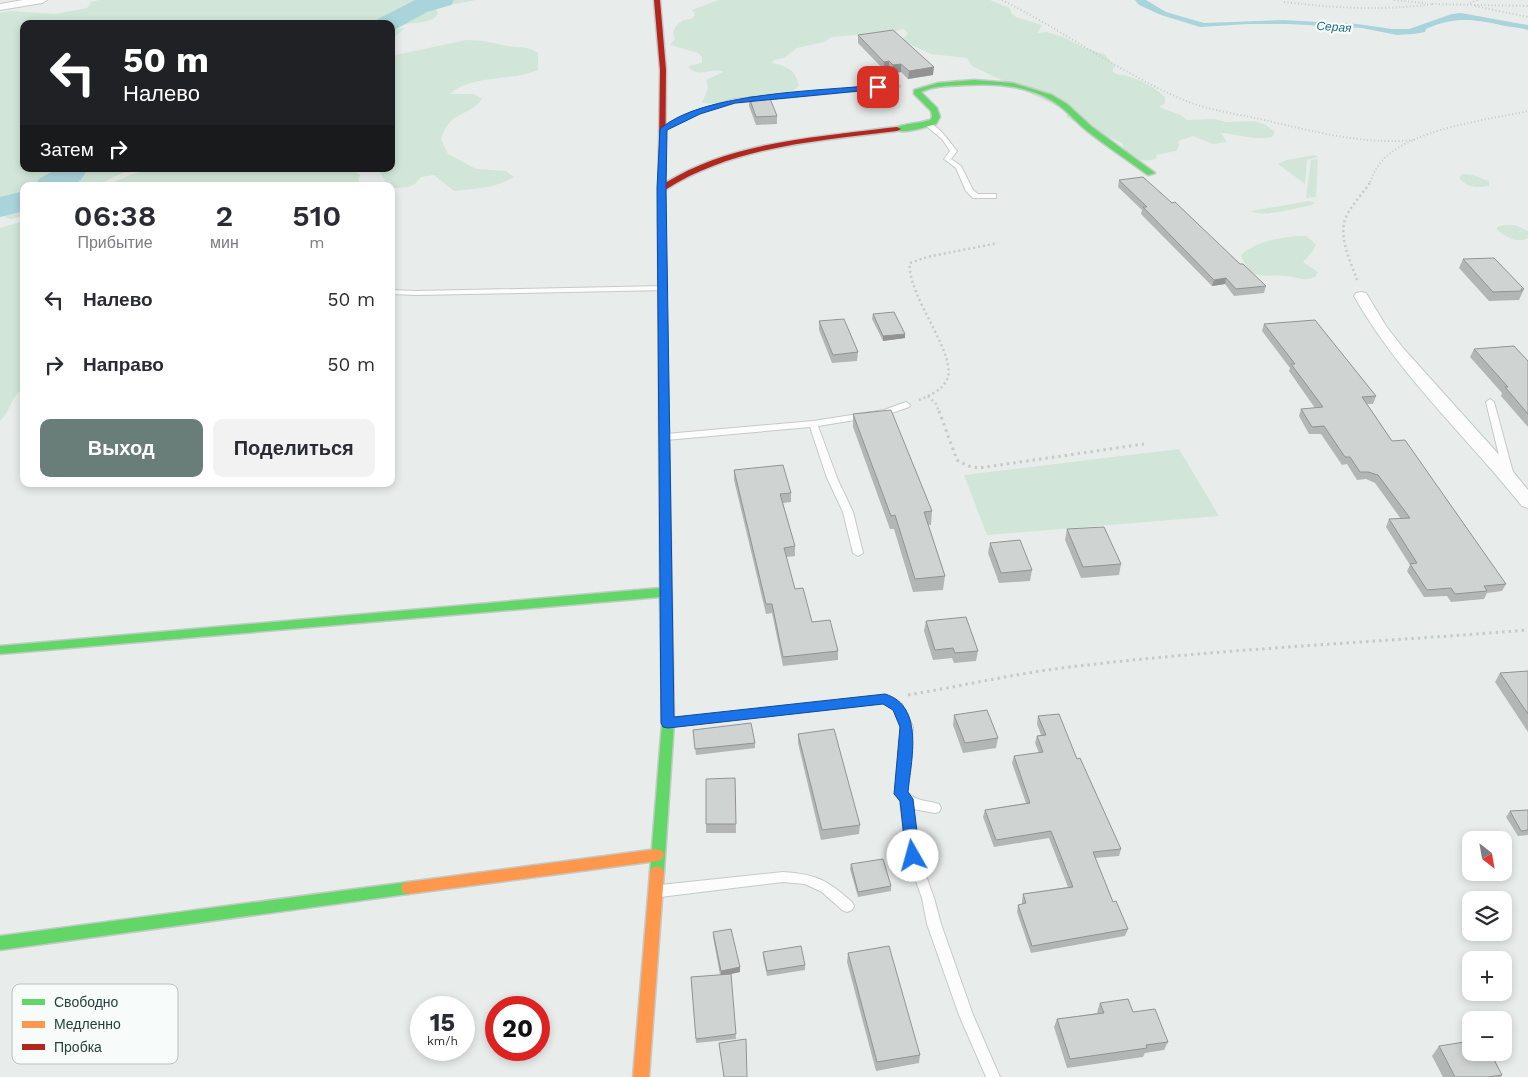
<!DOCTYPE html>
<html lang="ru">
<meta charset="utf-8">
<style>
:root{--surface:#fff;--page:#f2f2f3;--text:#2b2b33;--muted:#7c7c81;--accent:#697e78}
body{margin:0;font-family:"Work Sans",sans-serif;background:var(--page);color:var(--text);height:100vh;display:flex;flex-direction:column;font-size:19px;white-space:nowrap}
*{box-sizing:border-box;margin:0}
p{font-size:16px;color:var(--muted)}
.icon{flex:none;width:28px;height:28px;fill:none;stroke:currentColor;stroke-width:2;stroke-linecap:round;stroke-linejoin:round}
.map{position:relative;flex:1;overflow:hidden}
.panel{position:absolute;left:20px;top:182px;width:375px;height:305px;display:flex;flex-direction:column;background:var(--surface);border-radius:10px;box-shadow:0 2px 8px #0003}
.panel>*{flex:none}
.banner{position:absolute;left:20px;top:20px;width:375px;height:152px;border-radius:10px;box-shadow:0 2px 8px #0003;background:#202124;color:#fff;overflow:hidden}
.needle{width:32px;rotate:149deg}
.buttons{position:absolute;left:1462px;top:831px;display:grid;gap:10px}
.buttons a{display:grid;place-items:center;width:50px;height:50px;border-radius:10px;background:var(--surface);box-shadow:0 2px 8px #0003;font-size:25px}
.speed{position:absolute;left:410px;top:996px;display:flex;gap:10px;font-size:25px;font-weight:700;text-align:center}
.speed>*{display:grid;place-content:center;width:65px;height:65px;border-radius:50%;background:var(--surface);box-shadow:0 2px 8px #0003;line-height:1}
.speed small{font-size:12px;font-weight:400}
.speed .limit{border:8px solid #d22;background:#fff;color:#111}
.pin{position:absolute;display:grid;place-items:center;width:42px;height:42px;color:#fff;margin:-21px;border-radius:10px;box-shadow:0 2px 8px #0006}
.me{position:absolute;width:55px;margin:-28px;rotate:353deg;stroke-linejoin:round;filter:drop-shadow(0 0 4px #0008)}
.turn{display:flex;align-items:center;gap:18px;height:105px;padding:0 20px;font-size:22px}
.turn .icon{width:65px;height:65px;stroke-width:2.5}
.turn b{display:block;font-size:35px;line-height:42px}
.then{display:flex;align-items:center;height:48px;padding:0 20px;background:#0003;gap:10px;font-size:19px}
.eta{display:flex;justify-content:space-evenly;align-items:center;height:85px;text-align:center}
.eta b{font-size:30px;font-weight:600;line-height:35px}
.action{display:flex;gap:10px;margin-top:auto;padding:10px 20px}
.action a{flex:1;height:58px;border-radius:10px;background:var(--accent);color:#fff;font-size:20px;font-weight:600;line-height:58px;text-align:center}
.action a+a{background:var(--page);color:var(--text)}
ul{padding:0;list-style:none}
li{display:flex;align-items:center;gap:15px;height:65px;padding:0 20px}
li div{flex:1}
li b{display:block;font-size:19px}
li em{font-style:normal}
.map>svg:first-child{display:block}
.green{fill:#d1e6d8}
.water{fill:#a9d4db}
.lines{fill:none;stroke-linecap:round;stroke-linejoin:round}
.river{fill:#a9d4db;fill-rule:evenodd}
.lane-casing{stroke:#c5cac8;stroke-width:2}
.street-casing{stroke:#c5cac8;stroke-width:2}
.fast-casing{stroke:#c3cbc8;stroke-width:3}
.slow-casing{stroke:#c3cbc8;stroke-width:3}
.jam-casing{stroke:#c3cbc8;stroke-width:3}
.path-far2{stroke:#c3ccca;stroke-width:2;stroke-dasharray:1 2.5;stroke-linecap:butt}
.path-far1{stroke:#c3ccca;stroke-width:2.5;stroke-dasharray:2 3;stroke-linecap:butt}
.path{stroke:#c3ccca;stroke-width:3;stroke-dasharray:2.5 4;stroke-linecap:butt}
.lane{fill:#fcfcfc;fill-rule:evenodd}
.street{fill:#fcfcfc;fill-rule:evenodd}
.fast{fill:#63d668;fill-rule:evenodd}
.slow{fill:#ff974d;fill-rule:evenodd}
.jam{fill:#b3261e;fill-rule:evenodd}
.wall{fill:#b2b6b5}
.shaded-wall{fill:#919493}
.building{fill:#cfd4d2;stroke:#919493}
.route{fill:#1a73e8;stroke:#114b97}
.labels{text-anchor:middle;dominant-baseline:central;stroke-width:4.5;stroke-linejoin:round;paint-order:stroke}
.far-water-label{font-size:12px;font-style:italic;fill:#1c6f80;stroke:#f7fbf9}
.key{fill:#f7fbf9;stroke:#b8c4c0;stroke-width:1}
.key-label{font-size:14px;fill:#24423a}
</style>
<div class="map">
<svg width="1528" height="1077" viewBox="0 0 1528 1077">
<rect width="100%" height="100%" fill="#e8edeb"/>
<path class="green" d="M 99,0 L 476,0 L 434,8 L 438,12 L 436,17 C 423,26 407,20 394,29 L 405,28 L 391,40 L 391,24 L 24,24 L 24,169 L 130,169 L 96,186 L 24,186 L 24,216 L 11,219 L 5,217 L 6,210 L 0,212 L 0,13 L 11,11 L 55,14 L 87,8 L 91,2 Z
M 718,0 L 990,0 L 1010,8 L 1011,13 L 1016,17 L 1042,25 L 1038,33 L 1047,32 L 1063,37 L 1085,48 L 1104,54 L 1115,66 L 1112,71 C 1118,76 1123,74 1130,77 C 1143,81 1156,88 1165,97 L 1165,103 L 1159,107 L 1181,115 L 1187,120 L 1215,119 L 1226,122 L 1255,121 L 1266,125 L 1275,132 L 1272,137 C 1253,141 1239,134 1221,133 L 1227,142 L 1213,144 L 1193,136 L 1178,141 L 1179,146 L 1176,151 L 1156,155 L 1157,158 C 1145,164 1135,159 1125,152 L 1122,143 C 1112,138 1070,122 1066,116 L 1069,112 L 972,66 L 967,58 L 931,54 L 901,40 L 908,34 L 904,29 L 896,31 L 893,36 L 873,39 L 865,34 L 832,37 L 824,42 L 797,48 L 784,58 L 774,60 L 772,63 C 787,66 796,70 799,86 L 789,94 L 730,104 L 702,103 L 708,88 L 706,80 L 723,72 C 712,66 698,80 688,66 L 702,63 L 702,57 L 698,53 L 670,45 L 675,39 L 673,33 C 676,23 681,20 691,19 L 695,15 L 692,10 Z
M 466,40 C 484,40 492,43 508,46 C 520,48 528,46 538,53 L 538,70 C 510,82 473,74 450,94 L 474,94 L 482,99 C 469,118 451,108 441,139 L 448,154 L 476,169 L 506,171 L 514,177 C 496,188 475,189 454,191 L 434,175 L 421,177 L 415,184 L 408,187 L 396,188 L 387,184 L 378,169 L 391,169 L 391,56 Z
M 1315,155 L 1318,157 L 1307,160 L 1305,184 L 1278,164 L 1286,160 Z
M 1316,159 L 1318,160 L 1316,197 L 1306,198 L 1311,160 Z
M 150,169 L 351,169 L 360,175 L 358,181 L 369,186 L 105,186 L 130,175 Z
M 1463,174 L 1473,175 L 1489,181 L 1489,186 C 1477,188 1466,188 1459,177 Z
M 1310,201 L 1315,203 L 1312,205 C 1296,208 1264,218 1250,211 Z
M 24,221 L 24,388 C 11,396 11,411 0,421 L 0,228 Z
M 1504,225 L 1515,225 L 1528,231 L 1528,238 C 1516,244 1506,237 1497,230 L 1497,227 Z
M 1295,236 L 1306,236 L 1316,244 L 1313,251 L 1303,262 L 1318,272 L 1315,277 C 1302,282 1298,277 1285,276 C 1263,274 1250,282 1241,255 C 1257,241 1275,239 1295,236 Z
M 1179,449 L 1219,516 L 987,535 L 964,475 Z"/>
<path class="water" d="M 1135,0 L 1146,0 L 1166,12 L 1204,23 L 1283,20 L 1357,24 L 1392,29 L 1409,29 L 1452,14 L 1461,13 L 1528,25 L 1528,30 C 1521,28 1513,27 1505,26 C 1474,19 1455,16 1426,29 L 1425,32 L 1414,34 L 1397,35 L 1362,28 L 1288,24 L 1248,24 L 1200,27 L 1161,15 L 1139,5 Z"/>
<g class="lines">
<path class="river" d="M 415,0 L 454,0 L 451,5 L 427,12 L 396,29 L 391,31 L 391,24 L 374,24 L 378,19 Z
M 56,169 L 87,169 C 77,194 57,186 34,186 L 39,179 Z
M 24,191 L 24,211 L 0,217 L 0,197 Z"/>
<g class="lane-casing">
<path id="lane" d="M 897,84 L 900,86 L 899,87 L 735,103 L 699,113 L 666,130 L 661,129 L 695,111 L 734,99 Z
M 925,123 C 937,122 949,141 956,150 L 957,151 L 951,159 L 961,166 L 973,190 L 978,194 L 996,194 L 996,198 L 973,198 L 966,191 L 956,168 L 944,159 L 950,151 L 942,139 L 925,125 Z
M 663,286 L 666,286 L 666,290 L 417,295 L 391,294 L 391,290 L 417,291 Z
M 1490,399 L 1494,402 L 1514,476 L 1509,479 L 1504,476 L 1486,402 Z
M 906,402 L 910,405 L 909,407 L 886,415 L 818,426 L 837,478 L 853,512 L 863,553 L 858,556 L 853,553 L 843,512 L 827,478 L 810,427 L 666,440 L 661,437 L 666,434 L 813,421 L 884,410 Z
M 885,695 L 902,704 L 913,727 L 907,792 C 918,802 926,800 939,804 L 941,808 L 939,812 L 935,813 L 913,809 L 919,856 L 934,898 L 941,924 L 973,1015 L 1000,1077 L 986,1077 L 959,1015 L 927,924 L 922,898 L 907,856 L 900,801 L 895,794 L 901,727 L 894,710 L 883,703 L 670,727 L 666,726 L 664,723 L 666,720 L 670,719 Z
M 783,872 C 816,874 827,880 852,902 L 854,906 L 852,910 L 847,912 L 842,910 L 822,892 L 805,884 L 783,882 L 660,897 L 655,895 L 654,891 L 655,887 L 660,885 Z"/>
</g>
<g class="street-casing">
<path id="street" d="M 23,0 L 47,0 L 42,3 L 0,10 L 0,4 Z
M 1361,292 L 1366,293 L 1386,326 L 1403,348 L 1501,457 L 1528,490 L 1528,508 L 1522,506 C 1466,436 1398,374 1354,296 L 1356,293 Z"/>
</g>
<g class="fast-casing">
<path id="fast" d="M 974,80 L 1013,83 L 1052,95 L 1067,104 L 1092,127 L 1155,173 L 1148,175 C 1128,160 1106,146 1086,130 C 1077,123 1070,114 1061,107 C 1035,86 998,83 966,85 C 951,86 935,85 921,92 L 937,108 L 940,117 L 936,124 C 925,127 903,135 893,129 C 903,123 919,124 930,120 L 932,117 L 931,111 L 914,94 L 914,90 L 938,83 Z
M 658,218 L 661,218 L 665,220 L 674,723 L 664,872 L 662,876 L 657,878 L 652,876 L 650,872 L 662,723 L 660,597 L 0,654 L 0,646 L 660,588 Z
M 408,882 L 413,884 L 415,888 L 413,892 L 408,894 L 0,950 L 0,936 Z"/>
</g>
<g class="slow-casing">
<path id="slow" d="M 657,849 L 662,851 L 664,855 L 662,859 L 657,861 L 408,894 L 403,892 L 401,888 L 403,884 L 408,882 Z
M 657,866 L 662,868 L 664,872 L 649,1077 L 633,1077 L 650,872 L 652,868 Z"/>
</g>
<g class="jam-casing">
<path id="jam" d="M 654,0 L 660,0 L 666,70 L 665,183 C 731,142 812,138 887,128 L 897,127 L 901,129 L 897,131 C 818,141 734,146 665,190 L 665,220 L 661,222 L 658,222 L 660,70 Z"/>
</g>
<path class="path-far2" d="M 1002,0 C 1064,31 1122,74 1186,101 C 1209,110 1236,114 1260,119 C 1311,131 1362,145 1414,140
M 1394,0 L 1426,3
M 1284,2 C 1334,8 1383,11 1433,4
M 1470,3 L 1478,0
M 1432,4 L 1528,6
M 1475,6 L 1528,17
M 1370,182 C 1373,175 1376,168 1381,162 C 1409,129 1487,120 1528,111"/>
<path class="path-far1" d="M 1357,280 C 1350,259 1336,234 1348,213 C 1355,201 1364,192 1371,181
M 928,396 L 936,404 L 939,412
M 919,400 C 928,396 939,392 945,383 C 963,360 906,296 910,263 L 927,257 L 998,243"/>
<path class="path" d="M 939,411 L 957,460 L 968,466 L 979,468 L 1144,444
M 908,695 C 967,685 1027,671 1087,665 C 1234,648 1381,642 1528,630"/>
<use href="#lane" class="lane"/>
<use href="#street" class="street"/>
<use href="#fast" class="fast"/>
<use href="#slow" class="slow"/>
<use href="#jam" class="jam"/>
</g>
<path class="wall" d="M 858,35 L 933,75 L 908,79 L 901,72 L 893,73 L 889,69 L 884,70 L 858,43 Z
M 749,97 L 777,116 L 777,124 L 756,125 L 749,106 Z
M 1119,180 L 1172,203 L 1240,264 L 1266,286 L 1264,293 L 1234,296 L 1225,284 L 1212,286 L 1141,214 L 1142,210 L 1118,187 Z
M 1463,259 L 1524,289 L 1519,300 L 1489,301 L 1459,268 Z
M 873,314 L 905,338 L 883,341 L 872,319 Z
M 819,321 L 858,352 L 857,361 L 832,363 L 819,330 Z
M 1264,324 L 1376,396 L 1373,404 L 1367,404 L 1392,441 L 1506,584 L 1502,591 L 1487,593 L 1484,599 L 1451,602 L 1447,596 L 1424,597 L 1407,571 L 1410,565 L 1386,527 L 1389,519 L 1401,519 L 1375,483 L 1366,479 L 1357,480 L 1347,464 L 1342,465 L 1321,434 L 1309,434 L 1299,416 L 1301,409 L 1315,408 L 1289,371 L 1290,368 L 1262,331 Z
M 1474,349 L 1528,361 L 1528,427 L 1501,396 L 1502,393 L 1470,357 Z
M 853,414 L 932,511 L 931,525 L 928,525 L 945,576 L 943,590 L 913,592 L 894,529 L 890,529 L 853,427 Z
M 734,470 L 791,493 L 791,502 L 783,503 L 795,546 L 795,556 L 786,557 L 795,589 L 812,622 L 838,651 L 838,660 L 783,666 L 772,613 L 766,614 L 734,480 Z
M 1067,529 L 1121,564 L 1119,575 L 1081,578 L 1065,540 Z
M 990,543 L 1032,570 L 1030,581 L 999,583 L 988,553 Z
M 926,621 L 978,651 L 976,661 L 954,663 L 952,658 L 933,660 L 924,631 Z
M 1528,671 L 1528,732 L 1495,682 L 1500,673 Z
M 954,715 L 998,738 L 996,748 L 963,753 L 953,725 Z
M 1038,716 L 1077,759 L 1121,849 L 1119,856 L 1095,858 L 1113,902 L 1128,929 L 1125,936 L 1031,953 L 1017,912 L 1018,905 L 1022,904 L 1022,901 L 1023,894 L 1068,887 L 1049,838 L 994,847 L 983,817 L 985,810 L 1026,803 L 1012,763 L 1014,756 L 1039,753 L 1035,743 L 1037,736 L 1041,735 L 1037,724 Z
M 693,730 L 755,743 L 755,748 L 696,755 Z
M 798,734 L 860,825 L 859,834 L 821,840 L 798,743 Z
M 735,778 L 736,833 L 706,833 L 706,824 Z
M 1528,810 L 1528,835 L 1518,836 L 1506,817 L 1510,811 Z
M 851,864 L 891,886 L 891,891 L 858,897 L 850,869 Z
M 713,932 L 740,967 L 740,972 L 731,974 L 736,1039 L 696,1043 L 691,977 L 720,975 L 713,937 Z
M 763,952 L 805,965 L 805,970 L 767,976 L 763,957 Z
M 848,953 L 920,1055 L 919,1063 L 876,1071 L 847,962 Z
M 1100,1003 L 1133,1012 L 1168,1042 L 1164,1050 L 1145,1053 L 1143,1057 L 1067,1068 L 1054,1027 L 1057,1019 L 1098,1013 L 1097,1012 Z
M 1439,1046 L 1502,1075 L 1501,1077 L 1443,1077 L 1432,1056 Z"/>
<path class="shaded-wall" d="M 889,61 L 889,69 L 884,70 L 884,62 Z
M 901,64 L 901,72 L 893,73 L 893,65 Z
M 934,67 L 933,75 L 908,79 L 909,71 Z
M 1226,278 L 1225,284 L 1212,286 L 1214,280 Z
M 905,334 L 905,338 L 883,341 L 883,336 Z
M 740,967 L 740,972 L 721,976 L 721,971 Z"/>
<path class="building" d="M 893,30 L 934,67 L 909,71 L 901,64 L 893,65 L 889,61 L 884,62 L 858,35 Z
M 769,96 L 777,116 L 756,117 L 749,97 Z
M 1143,177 L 1172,203 L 1175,202 L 1240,264 L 1243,264 L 1266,286 L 1236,289 L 1226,278 L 1214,280 L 1143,207 L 1147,207 L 1119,180 Z
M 1494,258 L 1524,289 L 1521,289 L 1522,291 L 1493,292 L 1463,259 Z
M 894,312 L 905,334 L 883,336 L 873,314 Z
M 844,319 L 858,352 L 833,355 L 819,321 Z
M 1315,320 L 1376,396 L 1362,397 L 1392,441 L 1405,440 L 1506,584 L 1484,586 L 1487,591 L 1455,594 L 1451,588 L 1427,590 L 1410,564 L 1417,563 L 1389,519 L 1410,518 L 1378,475 L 1368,472 L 1360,472 L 1350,457 L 1345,457 L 1324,426 L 1312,427 L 1301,409 L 1323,407 L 1291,364 L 1295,364 L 1264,324 Z
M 1514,346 L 1528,361 L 1528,414 L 1505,387 L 1508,387 L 1474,349 Z
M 891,410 L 932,511 L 924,512 L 945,576 L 915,579 L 895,515 L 891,516 L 853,414 Z
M 783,465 L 791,493 L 780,494 L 795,546 L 784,548 L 795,589 L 803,588 L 812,622 L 830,620 L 838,651 L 783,657 L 772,604 L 766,604 L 734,470 Z
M 1104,527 L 1121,564 L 1083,567 L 1067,529 Z
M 1020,540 L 1032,570 L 1001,573 L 990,543 Z
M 966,617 L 978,651 L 955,653 L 953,648 L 935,650 L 926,621 Z
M 1528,671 L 1528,714 L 1500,673 Z
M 987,710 L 998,738 L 965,743 L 954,715 Z
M 1059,714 L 1077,759 L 1080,758 L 1121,849 L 1093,852 L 1113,902 L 1116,901 L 1128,929 L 1032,946 L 1018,905 L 1026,903 L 1023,894 L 1073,887 L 1051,831 L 996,840 L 985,810 L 1030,803 L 1014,756 L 1043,752 L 1037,736 L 1046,735 L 1038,716 Z
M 751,723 L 755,743 L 695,749 L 693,730 Z
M 834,729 L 860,825 L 822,830 L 798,734 Z
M 735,778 L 736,824 L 706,824 L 706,779 Z
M 1528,810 L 1528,830 L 1521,831 L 1510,811 Z
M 883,859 L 891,886 L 858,892 L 851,864 Z
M 731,929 L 740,967 L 721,971 L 713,932 Z
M 801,946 L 805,965 L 767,971 L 763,952 Z
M 889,946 L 920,1055 L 877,1062 L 848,953 Z
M 731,974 L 736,1034 L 696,1039 L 691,977 Z
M 1128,999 L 1133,1012 L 1155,1009 L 1168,1042 L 1146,1045 L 1147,1048 L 1070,1059 L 1057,1019 L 1104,1013 L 1100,1003 Z
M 746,1039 L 747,1077 L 724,1077 L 719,1043 Z
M 1471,1041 L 1471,1052 L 1490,1052 L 1502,1075 L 1488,1077 L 1455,1077 L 1439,1046 Z"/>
<path class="route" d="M 878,85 L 881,87 L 880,89 L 735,103 L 700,114 L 667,130 L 666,188 L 674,717 L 885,694 C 925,706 911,761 908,792 L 913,799 L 920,856 L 918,860 L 913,862 L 908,860 L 906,856 L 900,801 L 894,794 L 900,727 L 893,710 L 883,704 L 668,728 L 663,727 L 661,723 L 657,188 L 660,129 C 702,92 821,91 878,85 Z"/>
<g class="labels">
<g class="far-water-label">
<text transform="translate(1334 27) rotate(4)">Серая</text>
</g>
</g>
<rect x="12" y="984" width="166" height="80" rx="8" class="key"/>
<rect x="22" y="999" width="23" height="6" fill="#63d668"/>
<rect x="22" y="1021" width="23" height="7" fill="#ff974d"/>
<rect x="22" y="1044" width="23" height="6" fill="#b3261e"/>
<g class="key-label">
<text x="54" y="1007">Свободно</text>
<text x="54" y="1029">Медленно</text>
<text x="54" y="1052">Пробка</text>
</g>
</svg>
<div class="buttons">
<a><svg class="needle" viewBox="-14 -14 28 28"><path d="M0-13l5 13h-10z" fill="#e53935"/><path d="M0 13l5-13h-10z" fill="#7c7c81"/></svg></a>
<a><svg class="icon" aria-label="layers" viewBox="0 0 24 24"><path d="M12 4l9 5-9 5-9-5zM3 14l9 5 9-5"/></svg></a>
<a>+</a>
<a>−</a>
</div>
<div class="speed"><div>15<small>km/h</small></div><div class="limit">20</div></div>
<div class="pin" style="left:878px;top:87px;background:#d93025"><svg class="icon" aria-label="arrive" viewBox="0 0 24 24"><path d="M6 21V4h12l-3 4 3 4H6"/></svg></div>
<svg class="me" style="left:913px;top:856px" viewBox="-20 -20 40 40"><circle r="19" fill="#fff"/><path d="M0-13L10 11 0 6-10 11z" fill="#1a73e8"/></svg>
<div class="banner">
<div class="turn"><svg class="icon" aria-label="left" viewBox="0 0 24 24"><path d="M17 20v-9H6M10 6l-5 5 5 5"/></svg><div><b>50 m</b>Налево</div></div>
<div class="then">Затем<svg class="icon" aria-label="right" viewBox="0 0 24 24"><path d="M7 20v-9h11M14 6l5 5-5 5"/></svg></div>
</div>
<section class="panel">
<div class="eta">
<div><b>06:38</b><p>Прибытие</p></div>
<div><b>2</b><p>мин</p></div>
<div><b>510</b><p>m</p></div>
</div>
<ul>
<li><svg class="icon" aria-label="left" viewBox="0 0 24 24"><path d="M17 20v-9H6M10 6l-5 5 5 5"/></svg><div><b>Налево</b></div><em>50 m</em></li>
<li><svg class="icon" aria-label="right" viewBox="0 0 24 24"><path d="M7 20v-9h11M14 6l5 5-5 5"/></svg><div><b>Направо</b></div><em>50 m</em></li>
</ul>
<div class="action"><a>Выход</a><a>Поделиться</a></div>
</section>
</div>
